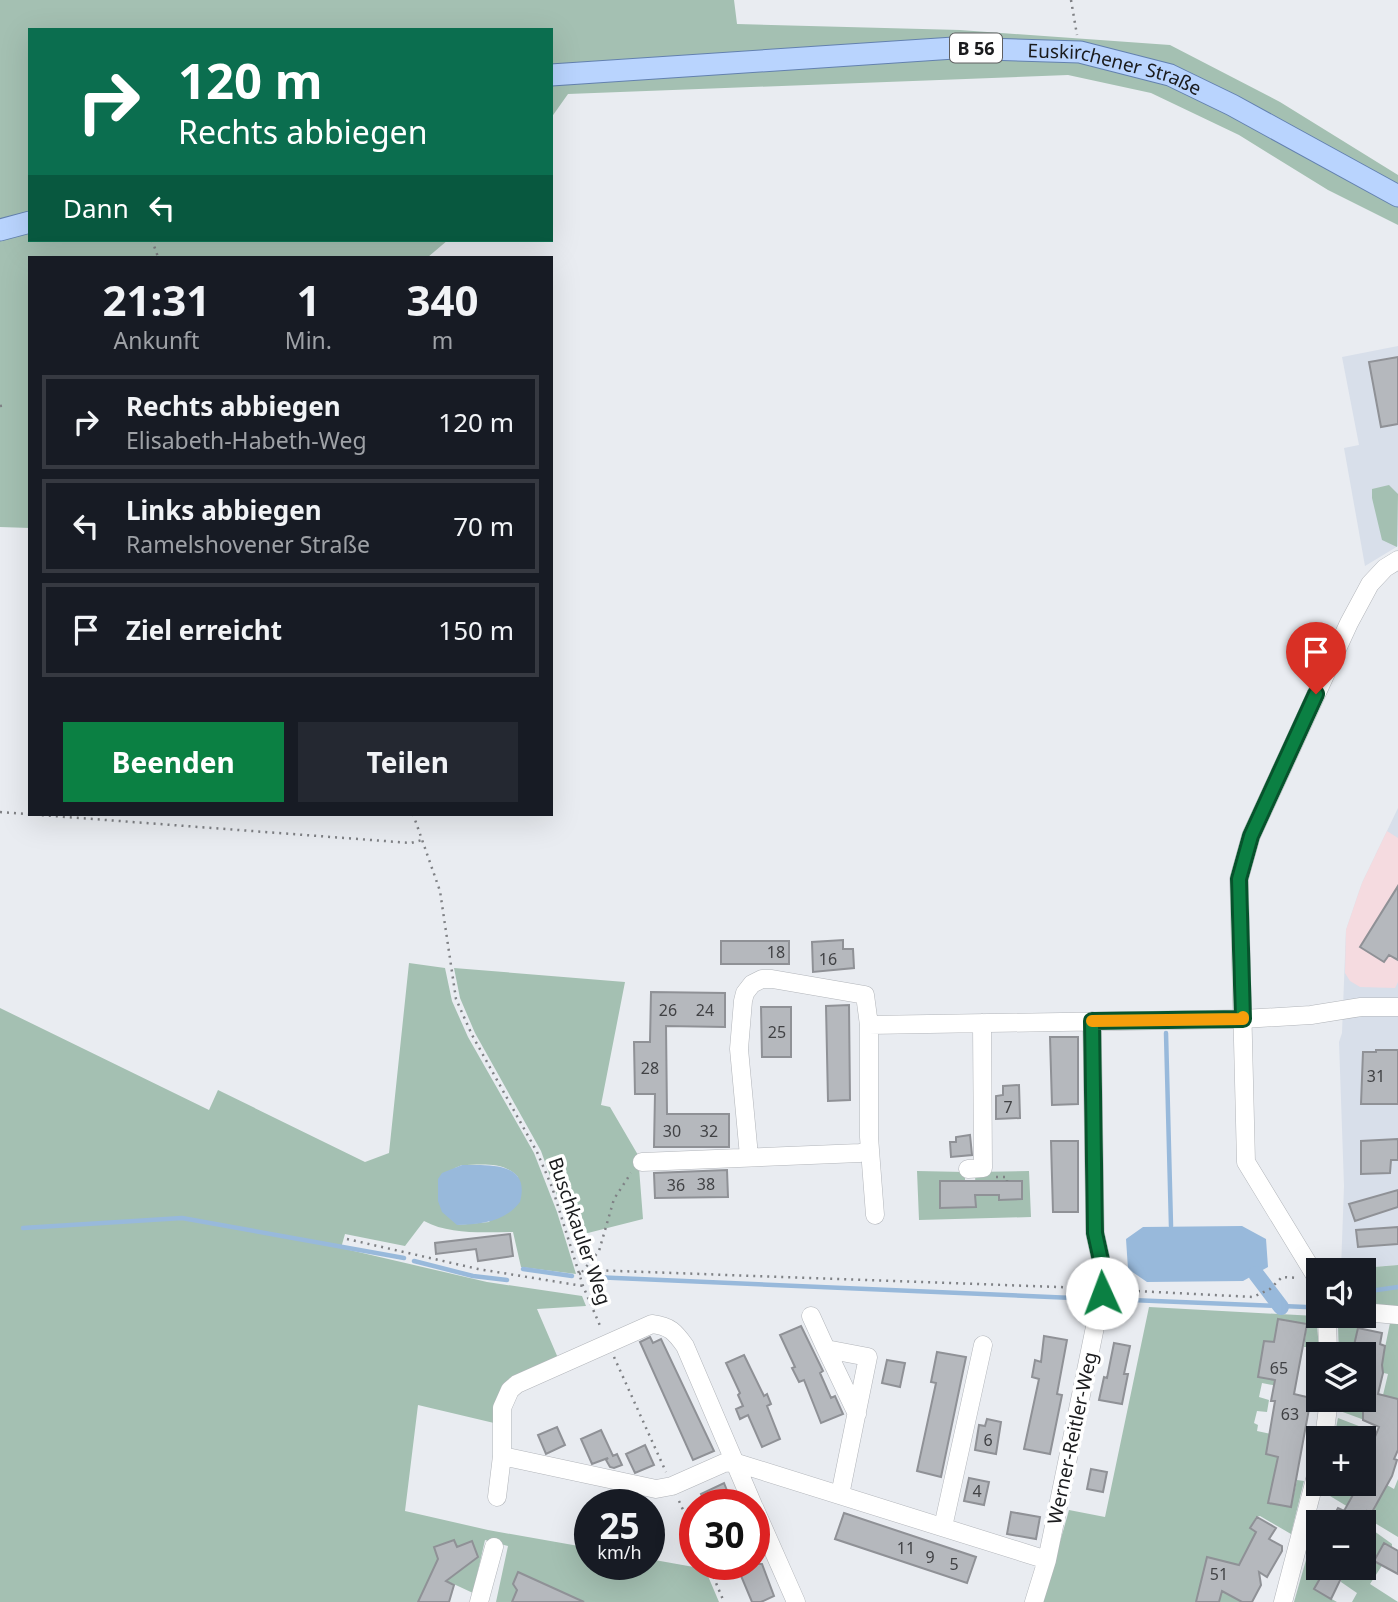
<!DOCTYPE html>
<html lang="de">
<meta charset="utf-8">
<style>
:root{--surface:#171b24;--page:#242831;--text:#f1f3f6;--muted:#9ea1a6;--line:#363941;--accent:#0b8043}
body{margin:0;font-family:"Noto Sans",sans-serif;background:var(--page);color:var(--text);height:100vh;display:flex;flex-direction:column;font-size:26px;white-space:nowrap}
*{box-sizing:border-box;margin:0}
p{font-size:23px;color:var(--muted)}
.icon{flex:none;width:38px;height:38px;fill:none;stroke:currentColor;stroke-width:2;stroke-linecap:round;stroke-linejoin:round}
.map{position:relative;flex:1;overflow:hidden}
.panel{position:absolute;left:28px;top:256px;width:525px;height:560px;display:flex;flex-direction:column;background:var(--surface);border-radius:0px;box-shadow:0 7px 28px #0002}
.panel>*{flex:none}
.guide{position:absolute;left:28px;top:28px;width:525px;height:214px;border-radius:0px;box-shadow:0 7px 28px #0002;background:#0b6e4f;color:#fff;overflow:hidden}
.fabs{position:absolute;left:1306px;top:1258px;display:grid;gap:14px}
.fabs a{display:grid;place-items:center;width:70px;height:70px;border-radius:0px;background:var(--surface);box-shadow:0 7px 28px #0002;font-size:35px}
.speed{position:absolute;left:574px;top:1489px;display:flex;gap:14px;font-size:35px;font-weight:700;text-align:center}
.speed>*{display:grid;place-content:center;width:91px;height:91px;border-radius:50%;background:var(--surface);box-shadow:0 7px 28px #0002;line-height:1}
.speed small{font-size:18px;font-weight:400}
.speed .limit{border:10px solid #d22;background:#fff;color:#111}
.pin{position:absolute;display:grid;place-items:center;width:60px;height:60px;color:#fff;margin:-72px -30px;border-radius:50% 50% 50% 0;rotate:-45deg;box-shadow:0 0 7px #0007}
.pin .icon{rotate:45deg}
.me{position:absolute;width:77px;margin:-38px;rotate:358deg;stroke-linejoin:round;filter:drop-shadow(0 0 5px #0008)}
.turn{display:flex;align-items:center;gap:24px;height:147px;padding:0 35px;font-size:32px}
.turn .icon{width:91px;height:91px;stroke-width:2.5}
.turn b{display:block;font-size:49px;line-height:60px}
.then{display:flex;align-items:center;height:66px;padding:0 35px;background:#0003;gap:14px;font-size:26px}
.eta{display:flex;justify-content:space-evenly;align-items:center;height:119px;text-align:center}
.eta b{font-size:42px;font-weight:700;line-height:49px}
.primary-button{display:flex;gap:14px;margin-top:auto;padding:14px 35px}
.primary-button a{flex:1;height:80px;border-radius:0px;background:var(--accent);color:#fff;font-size:28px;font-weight:700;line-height:80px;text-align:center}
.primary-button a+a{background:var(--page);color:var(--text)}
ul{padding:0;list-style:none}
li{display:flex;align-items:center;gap:21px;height:94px;margin:0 14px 10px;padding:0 21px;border:4px solid var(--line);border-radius:0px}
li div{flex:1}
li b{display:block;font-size:26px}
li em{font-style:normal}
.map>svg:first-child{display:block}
.built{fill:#d8dfea}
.education{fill:#f5dbe0}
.green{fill:#a4c0b2;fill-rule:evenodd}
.water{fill:#98b9db}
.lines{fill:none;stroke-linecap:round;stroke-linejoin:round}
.stream{stroke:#98b9db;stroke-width:4.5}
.canal{stroke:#98b9db;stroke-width:16}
.building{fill:#b5b8bd;stroke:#8f9196;stroke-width:2}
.minor-casing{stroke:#b2b5ba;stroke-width:19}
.major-casing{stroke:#6381af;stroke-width:23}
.path{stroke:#7f8185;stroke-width:2.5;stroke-dasharray:2 5;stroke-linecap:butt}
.minor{stroke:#fff;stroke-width:18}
.major{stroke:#b9d4fe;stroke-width:21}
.route-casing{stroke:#07532c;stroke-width:18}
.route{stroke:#0b8043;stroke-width:12}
.slow{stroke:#f59e0b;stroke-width:12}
.labels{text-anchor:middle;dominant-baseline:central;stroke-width:7;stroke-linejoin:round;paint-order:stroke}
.number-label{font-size:16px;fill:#414245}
.shield{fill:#fff;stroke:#5f5f61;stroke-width:2}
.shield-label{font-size:18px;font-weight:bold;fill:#1a1b1d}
.street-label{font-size:19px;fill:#1a1b1d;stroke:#fff}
</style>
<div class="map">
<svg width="1398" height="1602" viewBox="0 0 1398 1602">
<rect width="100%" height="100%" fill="#e9ecf1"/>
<path class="built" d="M 1398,346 L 1398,546 L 1365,566 L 1344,448 L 1359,445 L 1342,357 Z
M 1398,808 L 1398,1265 L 1341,1269 L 1344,1186 L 1339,1042 L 1342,1033 L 1346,930 L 1362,883 Z"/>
<path class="education" d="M 1387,831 L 1398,838 L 1398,982 L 1395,988 L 1360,987 L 1350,981 L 1345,973 L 1346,930 L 1362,883 Z"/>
<path class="green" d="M 0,0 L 734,0 L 737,24 L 960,30 L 1170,45 L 1280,102 L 1398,175 L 1398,225 L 1328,190 L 1239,135 L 1151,93 L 1068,75 L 568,94 L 551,118 L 551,30 L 30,30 L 30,240 L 448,240 L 428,257 L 30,257 L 30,528 L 0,527 Z
M 1389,485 L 1398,494 L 1397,547 L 1382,540 L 1372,498 L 1372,489 Z
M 409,963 L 445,968 L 452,1001 L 468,1037 L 534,1153 L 557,1212 L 576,1274 L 521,1267 L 513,1232 C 483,1232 450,1235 424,1221 L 405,1246 L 345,1234 L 341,1248 L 487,1282 L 582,1296 L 586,1306 L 537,1309 L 558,1358 L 512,1378 L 494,1423 L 418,1405 L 405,1511 L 488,1530 L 590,1548 L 590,1564 L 649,1564 L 649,1559 L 705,1569 L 719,1602 L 577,1602 L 518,1573 L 513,1584 L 517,1590 L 516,1602 L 496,1602 L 508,1546 L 485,1540 L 473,1593 L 445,1580 L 426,1584 L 418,1602 L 0,1602 L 0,1008 L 209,1110 L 218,1090 L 365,1162 L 389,1153 ZM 462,1165 C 481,1165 504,1161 518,1177 L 489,1222 L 457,1225 L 455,1168 Z
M 454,968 L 625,982 L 601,1105 L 610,1107 L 638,1155 L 643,1219 L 572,1237 L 541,1151 L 475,1033 L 460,998 Z
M 917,1171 L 965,1172 L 965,1207 L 976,1207 L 975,1172 L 1029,1171 L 1031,1217 L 919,1220 Z
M 1398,1265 L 1398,1308 L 1363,1304 L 1363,1270 L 1337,1270 Z
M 1149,1307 L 1316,1316 L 1319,1347 L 1304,1347 L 1307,1324 L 1293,1389 L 1262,1383 L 1259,1397 L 1269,1400 L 1267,1412 L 1257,1411 L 1254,1423 L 1258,1425 L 1257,1431 L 1271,1434 L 1267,1454 L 1290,1460 L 1276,1467 L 1268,1503 L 1291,1507 L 1297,1480 L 1304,1481 L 1291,1534 L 1260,1516 L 1256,1517 L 1250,1528 L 1258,1533 L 1238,1565 L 1207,1558 L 1201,1582 L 1232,1590 L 1242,1602 L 1043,1602 L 1069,1510 L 1105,1517 Z
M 1390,1323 L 1398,1323 L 1398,1399 L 1378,1425 L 1340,1411 L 1340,1400 L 1363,1400 L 1363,1390 L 1383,1395 L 1388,1374 L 1363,1368 L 1363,1354 L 1339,1354 L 1338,1326 L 1358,1328 L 1353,1351 L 1383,1357 Z
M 1338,1418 L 1377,1433 L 1366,1467 L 1363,1464 L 1363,1438 L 1334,1438 Z
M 1398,1479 L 1398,1537 L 1325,1493 L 1332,1484 L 1359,1484 L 1350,1501 L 1371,1513 L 1387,1485 L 1394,1489 Z
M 1363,1523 L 1392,1544 L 1392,1550 L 1370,1584 L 1398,1602 L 1352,1602 L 1357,1593 L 1341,1582 L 1342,1568 L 1363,1568 Z
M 1306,1560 L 1323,1572 L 1314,1589 L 1337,1602 L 1294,1602 Z"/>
<path class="water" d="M 462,1165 C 488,1165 531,1161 520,1202 C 505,1222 481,1224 457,1225 L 442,1212 L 438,1201 L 438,1179 L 442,1173 Z
M 1242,1226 L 1266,1239 L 1268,1267 L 1243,1281 L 1147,1282 L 1128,1269 L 1126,1239 L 1143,1227 Z"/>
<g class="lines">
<path class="stream" d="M 1166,1033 L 1171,1226
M 23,1228 L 182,1218 L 404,1258
M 414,1261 L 473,1276 L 507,1280
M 523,1269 L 572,1276
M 593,1277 L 1096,1299
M 1363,1292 L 1398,1287
M 1106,1299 L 1306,1307"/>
<path class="canal" d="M 1256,1274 L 1281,1307"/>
</g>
<path class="building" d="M 1398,357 L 1398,424 L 1381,427 L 1369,362 Z
M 1398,886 L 1398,960 L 1389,955 L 1384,962 L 1360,947 Z
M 843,940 L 843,949 L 853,949 L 854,968 L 813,972 L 812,942 Z
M 721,941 L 789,941 L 789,964 L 721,964 Z
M 651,992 L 725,993 L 725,1027 L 666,1026 L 667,1114 L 729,1114 L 729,1147 L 654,1147 L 655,1094 L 635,1094 L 634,1042 L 650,1042 Z
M 849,1005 L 850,1100 L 828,1101 L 826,1006 Z
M 761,1007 L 791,1007 L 791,1057 L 762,1057 Z
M 1050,1037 L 1078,1037 L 1078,1104 L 1052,1105 Z
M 1376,1050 L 1398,1050 L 1398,1104 L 1361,1104 L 1363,1052 L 1376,1052 Z
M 1019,1085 L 1020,1118 L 996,1119 L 996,1096 L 1003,1095 L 1003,1086 Z
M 970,1135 L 972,1155 L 951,1157 L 950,1142 L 956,1142 L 956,1137 Z
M 1398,1139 L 1398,1160 L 1391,1160 L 1390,1173 L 1361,1174 L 1361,1141 Z
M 1051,1141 L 1078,1141 L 1078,1212 L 1053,1212 Z
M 727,1170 L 728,1197 L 655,1198 L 654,1173 Z
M 940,1181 L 1022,1181 L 1022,1199 L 999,1200 L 999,1195 L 975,1195 L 976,1207 L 940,1208 Z
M 1398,1190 L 1398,1207 L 1355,1221 L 1349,1204 Z
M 1398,1227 L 1398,1244 L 1358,1247 L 1356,1230 Z
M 510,1234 L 513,1256 L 478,1261 L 476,1249 L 436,1254 L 435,1243 Z
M 1278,1319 L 1307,1324 L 1294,1394 L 1311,1398 L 1291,1507 L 1268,1503 L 1278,1457 L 1266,1454 L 1275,1401 L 1271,1401 L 1275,1380 L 1258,1377 L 1264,1341 L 1274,1342 Z
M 801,1326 L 823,1371 L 820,1373 L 831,1398 L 835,1396 L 843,1414 L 821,1423 L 804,1380 L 799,1382 L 792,1368 L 795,1367 L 780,1335 Z
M 1358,1328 L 1382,1333 L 1380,1344 L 1385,1346 L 1382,1365 L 1383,1373 L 1378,1394 L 1398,1399 L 1398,1450 L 1394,1459 L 1397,1460 L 1392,1476 L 1371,1514 L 1367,1511 L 1361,1522 L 1363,1522 L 1330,1522 L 1338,1508 L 1344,1511 L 1359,1484 L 1363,1484 L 1363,1474 L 1373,1450 L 1370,1449 L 1379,1427 L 1363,1420 L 1363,1354 L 1352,1354 Z
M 1044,1336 L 1067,1340 L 1057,1394 L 1062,1395 L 1050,1454 L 1024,1449 L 1039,1379 L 1032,1377 L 1035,1360 L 1041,1362 Z
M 650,1337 L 653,1343 L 661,1339 L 714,1451 L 693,1460 L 640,1342 Z
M 1114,1343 L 1130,1346 L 1124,1374 L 1128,1374 L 1122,1404 L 1099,1400 L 1104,1377 L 1107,1378 Z
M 937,1352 L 966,1357 L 941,1477 L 917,1471 L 936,1383 L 931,1382 Z
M 744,1355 L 764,1396 L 767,1394 L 771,1404 L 767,1406 L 780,1439 L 762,1447 L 748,1415 L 740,1419 L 736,1409 L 743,1406 L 738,1395 L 740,1393 L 726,1363 Z
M 887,1360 L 905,1363 L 900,1387 L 882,1383 Z
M 987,1419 L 1001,1422 L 996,1454 L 975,1450 L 979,1425 L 985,1426 Z
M 557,1427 L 565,1445 L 546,1454 L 538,1435 Z
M 601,1430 L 613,1456 L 617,1454 L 622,1465 L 614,1468 L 610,1467 L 606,1460 L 608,1458 L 592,1464 L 581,1439 Z
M 645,1445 L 654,1465 L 635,1473 L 626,1454 Z
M 1091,1469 L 1107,1472 L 1103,1492 L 1087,1489 Z
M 969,1478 L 989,1482 L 984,1505 L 964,1501 Z
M 724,1483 L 730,1498 L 716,1505 L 706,1505 L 701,1494 Z
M 1011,1512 L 1040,1517 L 1036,1539 L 1007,1534 Z
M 844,1513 L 976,1557 L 967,1583 L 835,1539 Z
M 1257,1517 L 1276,1528 L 1269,1539 L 1282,1546 L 1282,1551 L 1267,1577 L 1259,1572 L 1261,1585 L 1252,1602 L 1242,1602 L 1222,1591 L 1219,1602 L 1196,1602 L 1207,1557 L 1239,1565 L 1256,1532 L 1250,1528 Z
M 454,1540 L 457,1547 L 472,1541 L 478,1557 L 446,1581 L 454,1585 L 449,1602 L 418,1602 L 438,1559 L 434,1547 Z
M 1384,1543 L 1398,1551 L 1398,1574 L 1374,1561 Z
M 736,1564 L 762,1564 L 774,1596 L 761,1602 L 752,1602 Z
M 1326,1568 L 1346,1568 L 1331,1599 L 1314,1589 Z
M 518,1572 L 584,1602 L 512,1602 L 517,1590 L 513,1584 Z"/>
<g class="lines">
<g class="minor-casing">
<path id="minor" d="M 869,1025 L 1243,1019 L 1311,1015 L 1361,1007 L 1398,1007
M 749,1156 L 739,1049 L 743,1001 L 745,993 L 752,984 L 762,979 L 772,979 L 865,995 L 869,1025 L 869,1137 L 875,1215
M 642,1162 L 860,1153 L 870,1150
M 968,1169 L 983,1168 L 982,1023
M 1318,1280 L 1246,1162 L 1239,879 L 1251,836 L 1349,623 L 1370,584 L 1385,568 L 1398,560
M 1363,1312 L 1398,1315
M 811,1316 L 826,1349 L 868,1357 L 840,1495
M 1327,1316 L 1328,1354
M 826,1349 L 857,1414
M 1324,1438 L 1329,1400
M 502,1456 L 656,1489 L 672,1486 L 724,1463 L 734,1462 L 1047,1560
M 497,1497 L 502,1456 L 502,1408 L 510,1390 L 517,1384 L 652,1324 C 670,1326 675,1332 685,1346 L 753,1505
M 754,1507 L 796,1602
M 943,1527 L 983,1345
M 479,1602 L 494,1547
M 1034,1602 L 1047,1560 L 1102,1293 L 1102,1265 L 1095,1233 L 1092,1021
M 1283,1602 L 1318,1468"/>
</g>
<g class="major-casing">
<g id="major">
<path id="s1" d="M 551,75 L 954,48 L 1080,52 L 1170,75 L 1232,105 L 1398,196"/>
<path d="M 0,230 L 30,222"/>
</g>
</g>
<path class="path" d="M 1071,0 L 1077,35
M 152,240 L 158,257
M 0,406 L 6,405
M 0,812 L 411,843 L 422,840
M 413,814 L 440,891 L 456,999 L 472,1035 L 537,1152 L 552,1187 L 583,1286 L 601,1328
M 996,1177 L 1007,1177 L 1007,1181
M 347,1239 L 478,1269 L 583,1286
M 582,1272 L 599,1251 L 614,1199 L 631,1173
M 579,1274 L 591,1270 L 1086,1288
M 1117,1290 L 1253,1297 L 1270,1289 L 1282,1277 L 1299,1278
M 614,1357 L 666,1472
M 679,1501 L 695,1536
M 708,1564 L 724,1602"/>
<use href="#minor" class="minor"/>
<use href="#major" class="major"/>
</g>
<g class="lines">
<g class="route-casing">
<path id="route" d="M 1102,1293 L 1102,1265 L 1095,1233 L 1092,1021 L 1243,1019 L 1239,879 L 1251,836 L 1316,694"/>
</g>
<use href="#route" class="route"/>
<path class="slow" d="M 1092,1021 L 1243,1019 L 1243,1017"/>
</g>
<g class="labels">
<g class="number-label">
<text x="776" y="952">18</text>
<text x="828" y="959">16</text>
<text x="668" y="1010">26</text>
<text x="705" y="1010">24</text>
<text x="777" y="1032">25</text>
<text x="650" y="1068">28</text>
<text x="1376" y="1076">31</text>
<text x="1008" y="1107">7</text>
<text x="672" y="1131">30</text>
<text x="709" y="1131">32</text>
<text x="706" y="1184">38</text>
<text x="676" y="1185">36</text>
<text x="1279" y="1368">65</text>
<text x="1290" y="1414">63</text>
<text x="988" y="1440">6</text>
<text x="977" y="1491">4</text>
<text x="906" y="1548">11</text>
<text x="930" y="1557">9</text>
<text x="954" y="1564">5</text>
<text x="1219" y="1574">51</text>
</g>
<rect class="shield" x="950" y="33.5" width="52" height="29" rx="5"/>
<g class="shield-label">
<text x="976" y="48">B 56</text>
</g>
<g class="street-label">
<text stroke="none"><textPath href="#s1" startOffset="567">Euskirchener Straße</textPath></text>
<text transform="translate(580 1231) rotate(71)">Buschkauler Weg</text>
<text transform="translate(1072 1438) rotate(-78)">Werner-Reitler-Weg</text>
</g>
</g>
</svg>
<div class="fabs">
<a><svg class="icon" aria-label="sound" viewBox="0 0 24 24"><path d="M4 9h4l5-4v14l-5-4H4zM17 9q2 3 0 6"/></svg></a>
<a><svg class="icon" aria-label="layers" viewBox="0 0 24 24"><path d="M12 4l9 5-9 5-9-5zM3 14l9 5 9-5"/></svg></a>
<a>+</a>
<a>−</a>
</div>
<div class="speed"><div>25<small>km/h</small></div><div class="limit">30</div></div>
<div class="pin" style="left:1316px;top:694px;background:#d93025"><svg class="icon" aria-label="arrive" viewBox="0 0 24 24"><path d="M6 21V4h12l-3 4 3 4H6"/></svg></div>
<svg class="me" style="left:1102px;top:1293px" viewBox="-20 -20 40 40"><circle r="19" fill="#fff"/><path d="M0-13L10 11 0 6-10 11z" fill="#0b8043"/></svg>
<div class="guide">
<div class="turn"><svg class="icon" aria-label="right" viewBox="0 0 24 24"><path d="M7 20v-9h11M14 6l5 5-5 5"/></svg><div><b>120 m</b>Rechts abbiegen</div></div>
<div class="then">Dann<svg class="icon" aria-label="left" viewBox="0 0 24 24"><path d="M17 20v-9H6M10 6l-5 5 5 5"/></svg></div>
</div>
<section class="panel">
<div class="eta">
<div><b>21:31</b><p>Ankunft</p></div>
<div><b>1</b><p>Min.</p></div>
<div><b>340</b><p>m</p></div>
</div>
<ul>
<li><svg class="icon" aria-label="right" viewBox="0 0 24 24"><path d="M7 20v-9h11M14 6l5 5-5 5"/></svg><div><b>Rechts abbiegen</b><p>Elisabeth-Habeth-Weg</p></div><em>120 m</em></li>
<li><svg class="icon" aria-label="left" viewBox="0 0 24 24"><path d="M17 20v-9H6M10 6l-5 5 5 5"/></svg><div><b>Links abbiegen</b><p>Ramelshovener Straße</p></div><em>70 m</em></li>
<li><svg class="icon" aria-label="arrive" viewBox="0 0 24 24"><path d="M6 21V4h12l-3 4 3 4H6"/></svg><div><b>Ziel erreicht</b></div><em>150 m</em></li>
</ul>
<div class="primary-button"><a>Beenden</a><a>Teilen</a></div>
</section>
</div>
